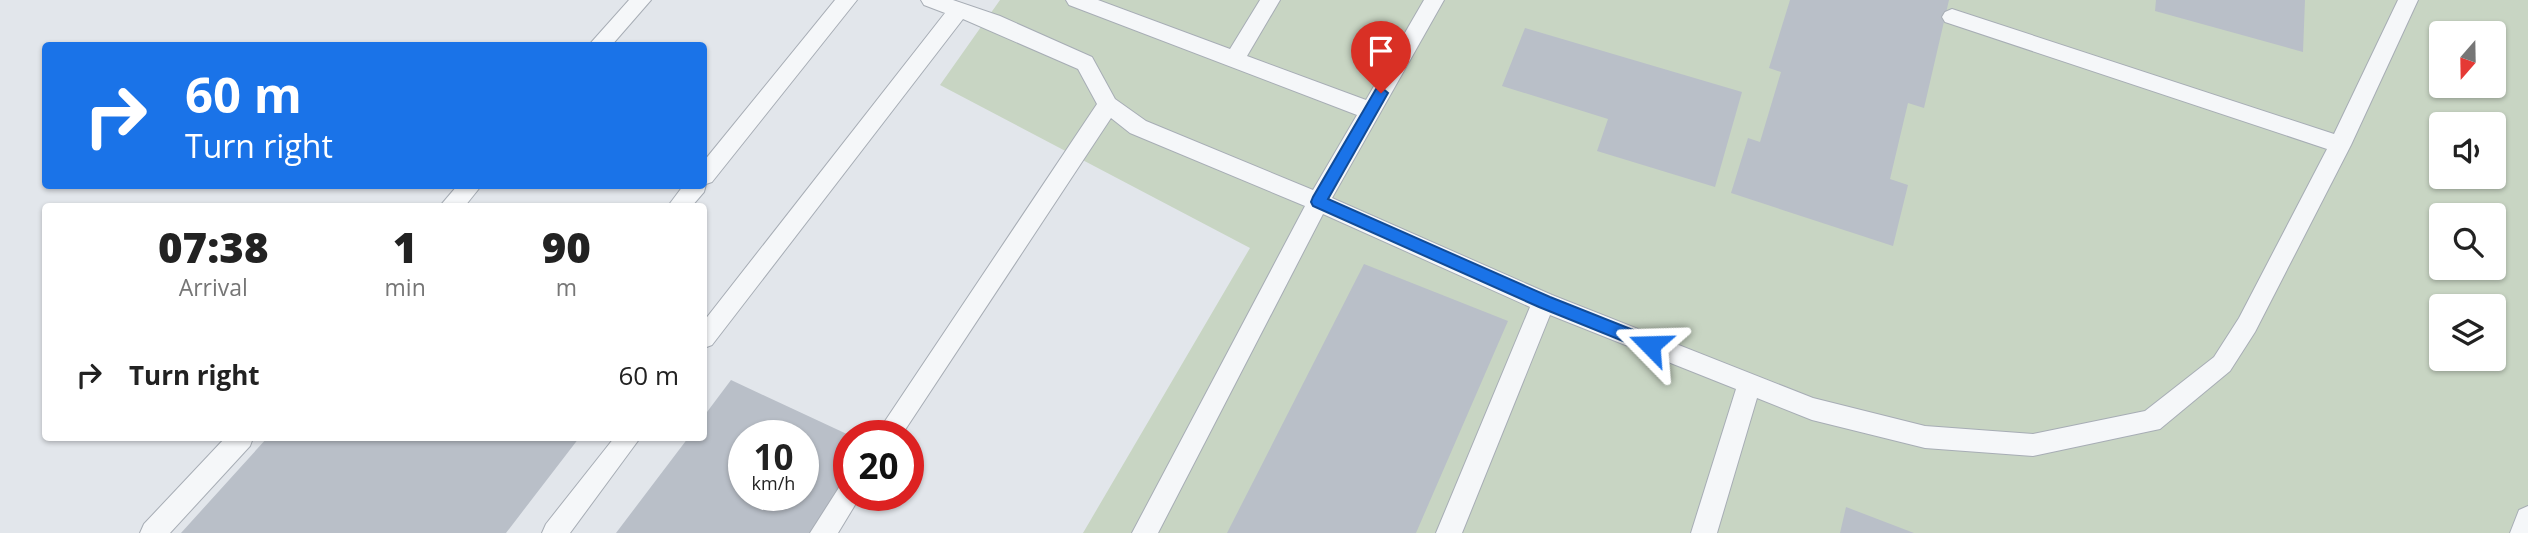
<!DOCTYPE html>
<style>
:root{--surface:#fff;--page:#f6f6f6;--text:#222;--muted:#767676}
body{margin:0;font-family:"Open Sans",sans-serif;background:var(--page);color:var(--text);height:100vh;display:flex;flex-direction:column;font-size:26px;white-space:nowrap}
*{box-sizing:border-box;margin:0}
p{font-size:23px;color:var(--muted)}
.icon{flex:none;width:38px;height:38px;fill:none;stroke:currentColor;stroke-width:2;stroke-linecap:round;stroke-linejoin:round}
.map{position:relative;flex:1;overflow:hidden}
.sheet{position:absolute;left:42px;top:203px;width:665px;height:238px;display:flex;flex-direction:column;background:var(--surface);border-radius:7px;box-shadow:0 2px 5px #0004}
.sheet>*{flex:none}
.top-card{position:absolute;left:42px;top:42px;width:665px;height:147px;border-radius:7px;box-shadow:0 2px 5px #0004;background:#1a73e8;color:#fff;overflow:hidden}
.needle{width:46px;rotate:200deg}
.controls{position:absolute;left:2429px;top:21px;display:grid;gap:14px}
.controls a{display:grid;place-items:center;width:77px;height:77px;border-radius:7px;background:var(--surface);box-shadow:0 2px 5px #0004;font-size:35px}
.speed{position:absolute;left:728px;top:420px;display:flex;gap:14px;font-size:35px;font-weight:700;text-align:center}
.speed>*{display:grid;place-content:center;width:91px;height:91px;border-radius:50%;background:var(--surface);box-shadow:0 2px 5px #0004;line-height:1}
.speed small{font-size:18px;font-weight:400}
.speed .limit{border:10px solid #d22;background:#fff;color:#111}
.pin{position:absolute;display:grid;place-items:center;width:60px;height:60px;color:#fff;margin:-72px -30px;border-radius:50% 50% 50% 0;rotate:-45deg;box-shadow:0 0 7px #0007}
.pin .icon{rotate:45deg}
.me{position:absolute;width:77px;margin:-38px;rotate:292deg;stroke-linejoin:round;filter:drop-shadow(0 0 5px #0008)}
.turn{display:flex;align-items:center;gap:24px;height:147px;padding:0 28px;font-size:32px}
.turn .icon{width:91px;height:91px;stroke-width:2.5}
.turn b{display:block;font-size:49px;line-height:60px}
.eta{display:flex;justify-content:space-evenly;align-items:center;height:119px;text-align:center}
.eta b{font-size:42px;font-weight:800;line-height:49px}
ul{padding:0;list-style:none}
li{display:flex;align-items:center;gap:21px;height:105px;padding:0 28px}
li div{flex:1}
li b{display:block;font-size:26px}
li em{font-style:normal}
.map>svg:first-child{display:block}
.green{fill:#c8d5c3;fill-rule:evenodd}
.building{fill:#b9bfc8;fill-rule:evenodd}
.lines{fill:none;stroke-linecap:round;stroke-linejoin:round}
.service-casing{stroke:#a7adb5;stroke-width:2}
.service{fill:#f5f7f9;fill-rule:evenodd}
.route{fill:#1a73e8;stroke:#114b97;stroke-width:2}
</style>
<div class="map">
<svg width="2528" height="533" viewBox="0 0 2528 533">
<rect width="100%" height="100%" fill="#e2e6eb"/>
<path class="green" d="M 1000,0 L 2528,0 L 2528,533 L 1083,533 L 1250,248 L 940,85 ZM 2441,33 L 2494,33 L 2494,86 L 2441,86 ZM 2441,124 L 2494,124 L 2494,177 L 2441,177 ZM 2441,215 L 2494,215 L 2494,268 L 2441,268 ZM 2441,306 L 2494,306 L 2494,359 L 2441,359 Z"/>
<path class="building" d="M 1790,0 L 1949,0 L 1924,108 L 1908,103 L 1890,179 L 1908,185 L 1893,246 L 1731,193 L 1748,138 L 1760,142 L 1781,72 L 1769,68 Z
M 2156,0 L 2305,0 L 2303,52 L 2155,11 Z
M 1525,28 L 1742,92 L 1715,187 L 1597,151 L 1608,119 L 1502,86 Z
M 1364,264 L 1508,321 L 1416,533 L 1227,533 Z
M 731,380 L 849,435 L 849,484 L 816,533 L 616,533 L 688,438 L 704,438 L 704,416 ZM 744,436 L 803,436 L 803,495 L 744,495 Z
M 267,438 L 579,438 L 506,533 L 181,533 Z
M 1846,507 L 1914,533 L 1840,533 Z"/>
<g class="lines">
<g class="service-casing">
<path id="service" d="M 629,0 L 651,0 L 611,46 L 588,46 Z
M 835,0 L 857,0 L 712,182 L 706,184 L 704,192 L 692,206 L 668,206 L 683,186 L 704,186 L 704,161 Z
M 921,0 L 953,0 L 1000,16 L 1092,57 L 1115,99 L 1146,121 L 1313,190 L 1357,115 L 1069,5 L 1066,0 L 1098,0 L 1230,49 L 1260,0 L 1280,0 L 1247,56 L 1366,100 L 1424,0 L 1444,0 L 1332,198 L 1552,295 L 1813,398 L 1925,426 L 2033,434 L 2145,411 L 2214,357 L 2239,318 L 2327,149 L 1945,22 L 1942,17 L 1945,12 L 1952,9 L 2334,134 L 2398,0 L 2418,0 L 2351,145 L 2255,332 L 2230,371 L 2160,429 L 2033,456 L 1925,448 L 1812,420 L 1757,398 L 1717,533 L 1691,533 L 1736,389 L 1550,315 L 1462,533 L 1436,533 L 1530,307 L 1323,214 L 1158,533 L 1132,533 L 1305,206 L 1130,133 L 1111,118 L 901,436 L 875,436 L 1097,104 L 1078,69 L 963,19 L 712,345 L 704,348 L 704,321 L 945,13 L 924,5 Z
M 457,186 L 481,186 L 465,206 L 440,206 Z
M 225,438 L 253,438 L 250,446 L 170,533 L 140,533 L 144,524 Z
M 614,438 L 640,438 L 570,533 L 542,533 L 546,524 Z
M 849,482 L 849,495 L 861,495 L 838,533 L 810,533 L 840,486 Z
M 2528,506 L 2528,533 L 2510,533 L 2519,510 Z"/>
</g>
<use href="#service" class="service"/>
</g>
<path class="route" d="M 1381,87 L 1388,93 L 1328,199 L 1550,297 L 1656,339 L 1659,345 L 1656,350 L 1650,352 L 1539,307 L 1313,206 L 1311,202 L 1313,197 L 1376,89 Z"/>
</svg>
<div class="controls">
<a><svg class="needle" viewBox="-14 -14 28 28"><path d="M0-13l5 13h-10z" fill="#e53935"/><path d="M0 13l5-13h-10z" fill="#767676"/></svg></a>
<a><svg class="icon" aria-label="sound" viewBox="0 0 24 24"><path d="M4 9h4l5-4v14l-5-4H4zM17 9q2 3 0 6"/></svg></a>
<a><svg class="icon" aria-label="search" viewBox="0 0 24 24"><circle cx="10" cy="10" r="6"/><path d="M15 15l6 6"/></svg></a>
<a><svg class="icon" aria-label="layers" viewBox="0 0 24 24"><path d="M12 4l9 5-9 5-9-5zM3 14l9 5 9-5"/></svg></a>
</div>
<div class="speed"><div>10<small>km/h</small></div><div class="limit">20</div></div>
<div class="pin" style="left:1381px;top:93px;background:#d93025"><svg class="icon" aria-label="arrive" viewBox="0 0 24 24"><path d="M6 21V4h12l-3 4 3 4H6"/></svg></div>
<svg class="me" style="left:1650px;top:345px" viewBox="-20 -20 40 40"><path d="M0-17L14 15 0 8-14 15z" fill="#1a73e8" stroke="#fff" stroke-width="4"/></svg>
<div class="top-card">
<div class="turn"><svg class="icon" aria-label="right" viewBox="0 0 24 24"><path d="M7 20v-9h11M14 6l5 5-5 5"/></svg><div><b>60 m</b>Turn right</div></div>
</div>
<section class="sheet">
<div class="eta">
<div><b>07:38</b><p>Arrival</p></div>
<div><b>1</b><p>min</p></div>
<div><b>90</b><p>m</p></div>
</div>
<ul>
<li><svg class="icon" aria-label="right" viewBox="0 0 24 24"><path d="M7 20v-9h11M14 6l5 5-5 5"/></svg><div><b>Turn right</b></div><em>60 m</em></li>
</ul>
</section>
</div>
